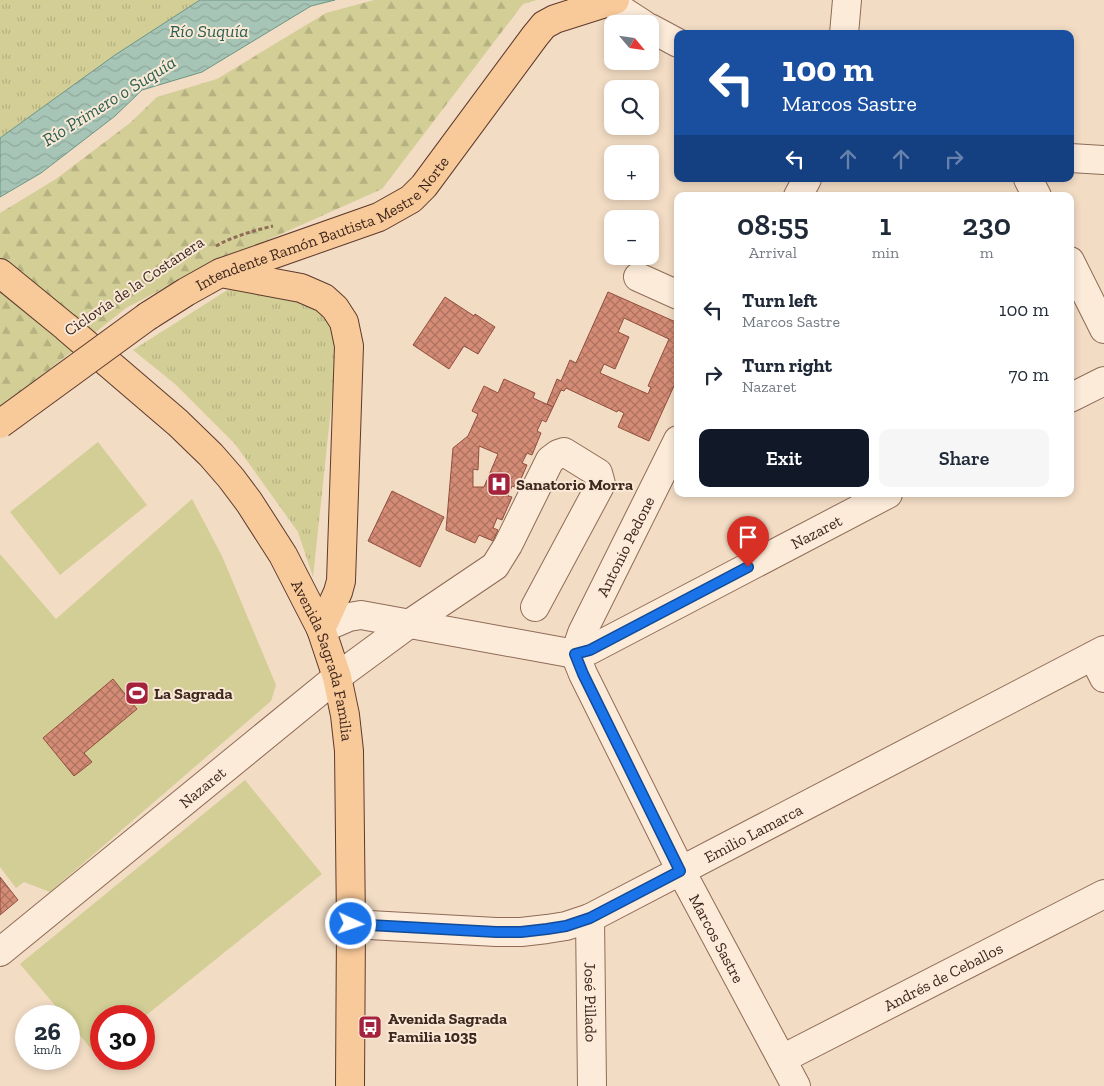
<!DOCTYPE html>
<meta charset="utf-8">
<style>
:root{--surface:#fff;--page:#f6f6f7;--text:#1f2937;--muted:#747a83;--accent:#111827}
body{margin:0;font-family:"Zilla Slab",serif;background:var(--page);color:var(--text);height:100vh;display:flex;flex-direction:column;font-size:19px;white-space:nowrap}
*{box-sizing:border-box;margin:0}
p{font-size:16px;color:var(--muted)}
.icon{flex:none;width:28px;height:28px;fill:none;stroke:currentColor;stroke-width:2;stroke-linecap:round;stroke-linejoin:round}
.map{position:relative;flex:1;overflow:hidden}
.side{position:absolute;left:674px;top:192px;width:400px;height:305px;display:flex;flex-direction:column;background:var(--surface);border-radius:10px;box-shadow:0 2px 8px #0003}
.side>*{flex:none}
.guide{position:absolute;left:674px;top:30px;width:400px;height:152px;border-radius:10px;box-shadow:0 2px 8px #0003;background:#1a4fa0;color:#fff;overflow:hidden}
.needle{width:32px;rotate:119deg}
.tools{position:absolute;left:604px;top:15px;display:grid;gap:10px}
.tools a{display:grid;place-items:center;width:55px;height:55px;border-radius:10px;background:var(--surface);box-shadow:0 2px 8px #0003;font-size:25px}
.speed{position:absolute;left:15px;top:1005px;display:flex;gap:10px;font-size:25px;font-weight:700;text-align:center}
.speed>*{display:grid;place-content:center;width:65px;height:65px;border-radius:50%;background:var(--surface);box-shadow:0 2px 8px #0003;line-height:1}
.speed small{font-size:12px;font-weight:400}
.speed .limit{border:8px solid #d22;background:#fff;color:#111}
.pin{position:absolute;display:grid;place-items:center;width:42px;height:42px;color:#fff;margin:-51px -21px;border-radius:50% 50% 50% 0;rotate:-45deg;box-shadow:0 0 5px #0007}
.pin .icon{rotate:45deg}
.me{position:absolute;width:55px;margin:-28px;rotate:93deg;stroke-linejoin:round;filter:drop-shadow(0 0 4px #0008)}
.turn{display:flex;align-items:center;gap:18px;height:105px;padding:0 25px;font-size:22px}
.turn .icon{width:65px;height:65px;stroke-width:2.5}
.turn b{display:block;font-size:35px;line-height:42px}
.lanes{display:flex;align-items:center;height:48px;padding:0 25px;background:#0003;justify-content:center;gap:25px;direction:ltr}
.lanes .off{opacity:.35}
.eta{display:flex;justify-content:space-evenly;align-items:center;height:85px;text-align:center}
.eta b{font-size:30px;font-weight:600;line-height:35px}
.primary-button{display:flex;gap:10px;margin-top:auto;padding:10px 25px}
.primary-button a{flex:1;height:58px;border-radius:10px;background:var(--accent);color:#fff;font-size:20px;font-weight:600;line-height:58px;text-align:center}
.primary-button a+a{background:var(--page);color:var(--text)}
ul{padding:0;list-style:none}
li{display:flex;align-items:center;gap:15px;height:65px;padding:0 25px}
li div{flex:1}
li b{display:block;font-size:19px}
li em{font-style:normal}
.map>svg:first-child{display:block}
.grass{fill:url(#grass-tufts)}
.forest{fill:url(#forest-firs)}
.pitch{fill:#d2ce96}
.water{fill:url(#water-waves);stroke:#6c9583}
.building{fill:url(#building-cross-hatch);stroke:#914e3c;fill-rule:evenodd}
.lines{fill:none;stroke-linecap:round;stroke-linejoin:round}
.minor-casing{stroke:#8f6b58;stroke-width:30}
.major-casing{stroke:#5d3a2d;stroke-width:30}
.path{stroke:#8f6b58;stroke-width:3;stroke-dasharray:4 2.5;stroke-linecap:butt}
.minor{stroke:#fcebd9;stroke-width:28}
.major{stroke:#f8c999;stroke-width:28}
.major-bridge-casing{stroke:#5d3a2d;stroke-width:30;stroke-linecap:butt}
.major-bridge{stroke:#f8c999;stroke-width:28}
.route-casing{stroke:#114b97;stroke-width:12}
.route{stroke:#1a73e8;stroke-width:9}
.labels{text-anchor:middle;dominant-baseline:central;stroke-width:4;stroke-linejoin:round;paint-order:stroke}
.street-label{font-size:16px;fill:#3e271e;stroke:#f9e8d5}
.poi-label{font-size:16px;font-weight:bold;fill:#3e271e;stroke:#f9e8d5;text-anchor:start}
.water-label{font-size:18px;font-style:italic;fill:#2b5f52;stroke:#f9e8d5}
</style>
<div class="map">
<svg width="1104" height="1086" viewBox="0 0 1104 1086">
<defs>
<pattern id="grass-tufts" width="24" height="20" patternUnits="userSpaceOnUse" patternTransform="scale(1.25)"><rect width="24" height="20" fill="#d2ce96"/><path d="M3 7l-1-3M5 7V3M7 7l1-3M15 17l-1-3M17 17v-4M19 17l1-3" fill="none" stroke="#b5b181"/></pattern>
<pattern id="forest-firs" width="22" height="20" patternUnits="userSpaceOnUse" patternTransform="scale(1.25)"><rect width="22" height="20" fill="#d2ce96"/><path d="M5 1l3.5 6h-7zM16 11l3.5 6h-7z" fill="#b5b181"/></pattern>
<pattern id="water-waves" width="16" height="10" patternUnits="userSpaceOnUse" patternTransform="scale(1.25)"><rect width="16" height="10" fill="#a6c5b6"/><path d="M0 5q4-4 8 0t8 0" fill="none" stroke="#90a99c"/></pattern>
<pattern id="building-cross-hatch" width="8" height="8" patternUnits="userSpaceOnUse" patternTransform="scale(1.25)"><rect width="8" height="8" fill="#d48c76"/><path d="M0 0l8 8M0 8l8-8" fill="none" stroke="#ad7260"/></pattern>
</defs>
<rect width="100%" height="100%" fill="#f2dcc4"/>
<path class="grass" d="M 0,0 L 200,0 L 115,55 L 0,138 Z
M 229,289 L 274,293 L 311,304 L 333,328 L 336,361 L 313,577 L 298,532 L 235,444 L 175,384 L 133,350 Z"/>
<path class="forest" d="M 374,0 L 537,0 L 523,4 L 382,189 L 193,273 L 126,308 L 0,409 L 0,213 L 56,179 L 130,123 L 157,97 L 217,79 L 326,13 Z"/>
<path class="pitch" d="M 98,442 L 147,505 L 60,575 L 10,512 Z
M 192,499 L 222,556 L 276,685 L 271,701 L 50,892 L 24,882 L 16,888 L 0,867 L 0,554 L 56,619 Z
M 245,780 L 322,874 L 144,1017 L 101,1016 L 101,1051 L 96,1055 L 69,1022 L 69,1016 L 64,1016 L 20,964 Z"/>
<path class="water" d="M 200,0 L 335,0 L 311,6 L 202,72 L 142,90 L 115,116 L 41,173 L 0,197 L 0,138 L 115,55 Z"/>
<path class="building" d="M 608,292 L 678,323 L 678,377 L 649,441 L 618,427 L 624,413 L 618,410 L 617,412 L 566,388 L 564,391 L 561,390 L 553,407 L 547,404 L 557,379 L 561,381 L 570,360 L 576,363 ZM 624,318 L 669,339 L 648,386 L 651,387 L 648,394 L 600,373 L 604,364 L 615,369 L 629,337 L 618,332 Z
M 445,297 L 474,316 L 475,314 L 495,327 L 478,354 L 464,346 L 449,369 L 413,345 Z
M 504,379 L 535,393 L 533,398 L 553,407 L 546,422 L 542,420 L 537,431 L 541,433 L 532,455 L 527,453 L 522,463 L 527,465 L 517,488 L 512,486 L 508,496 L 512,497 L 502,520 L 497,518 L 493,528 L 498,530 L 493,541 L 479,535 L 475,543 L 446,530 L 453,448 L 468,436 L 478,414 L 472,411 L 484,386 L 498,393 ZM 479,446 L 498,454 L 484,487 L 473,487 L 473,469 L 478,470 Z
M 392,491 L 444,517 L 420,567 L 368,541 Z
M 113,679 L 137,709 L 84,753 L 92,762 L 74,776 L 43,738 Z
M 0,877 L 18,900 L 0,915 Z"/>
<g class="lines">
<g class="minor-casing">
<g id="minor">
<path d="M 609,2 L 643,24"/>
<path d="M 650,28 L 678,43"/>
<path d="M 844,34 L 847,0"/>
<path d="M 1070,158 L 1104,160"/>
<path d="M 1028,179 L 1037,196"/>
<path d="M 798,196 L 807,179"/>
<path d="M 1070,261 L 1104,329"/>
<path d="M 638,277 L 678,295"/>
<path d="M 1070,398 L 1104,381"/>
<path id="s1" d="M 321,629 L 349,617 L 361,615 L 575,654 L 590,650 L 888,494"/>
<path id="s2" d="M 575,654 L 583,674 L 681,871 L 796,1086"/>
<path id="s3" d="M 575,654 L 582,633 L 678,440"/>
<path d="M 1093,656 L 1104,678"/>
<path id="s4" d="M 590,918 L 592,1086"/>
<path id="s5" d="M 351,924 L 496,932 L 521,932 L 547,929 L 566,926 L 590,918 L 1104,650"/>
<path id="s6" d="M 0,952 L 337,677 L 409,624 L 495,566 L 508,545 L 550,460 L 558,454 L 564,452 L 598,473 L 601,484 L 535,607"/>
<path id="s7" d="M 782,1059 L 1104,894"/>
</g>
</g>
<g class="major-casing">
<g id="major">
<path id="s8" d="M 0,273 L 66,327 L 178,423 L 211,455 L 231,478 L 249,502 L 283,555 L 321,629 L 337,677 L 345,715 L 349,751 L 351,924 L 350,1086"/>
<path d="M 221,273 L 301,288 L 324,298 L 335,308 L 344,322 L 349,346 L 341,581 L 338,592 L 321,629"/>
<path id="s9" d="M 148,316 L 186,292 L 220,273 L 379,217 L 411,199 L 424,186 L 535,36 L 544,25 L 555,19 L 615,0"/>
</g>
</g>
<path class="path" d="M 216,246 C 234,236 253,231 273,226"/>
<use href="#minor" class="minor"/>
<use href="#major" class="major"/>
<g class="major-bridge-casing">
<path id="major-bridge" d="M 0,424 L 148,316"/>
</g>
<use href="#major-bridge" class="major-bridge"/>
</g>
<g class="lines">
<g class="route-casing">
<path id="route" d="M 351,924 L 496,932 L 521,932 L 547,929 L 566,926 L 590,918 L 680,871 L 583,674 L 575,654 L 590,650 L 748,567"/>
</g>
<use href="#route" class="route"/>
</g>
<defs>
<g id="hospital-square" transform="scale(1.25)"><rect x="-9" y="-9" width="18" height="18" rx="4" fill="#a4223b" stroke="#f9e8d5"/><path d="M-5-5h3v3.5h4V-5h3V5h-3V1.5h-4V5h-3Z" fill="#fff"/></g>
<g id="stadium-square" transform="scale(1.25)"><rect x="-9" y="-9" width="18" height="18" rx="4" fill="#a4223b" stroke="#f9e8d5"/><path d="M0-5a6.5 5 0 1 0 0 10a6.5 5 0 1 0 0-10ZM-3.5-1.8h7v3.6h-7Z" fill="#fff"/></g>
<g id="bus-square" transform="scale(1.25)"><rect x="-9" y="-9" width="18" height="18" rx="4" fill="#a4223b" stroke="#f9e8d5"/><path d="M-5-6H5V4H4V6H2V4H-2V6H-4V4H-5ZM-3.5-4V0h7V-4ZM-3.5 1.2v1.5H-2V1.2ZM2 1.2v1.5H3.5V1.2Z" fill="#fff"/></g>
</defs>
<g fill-rule="evenodd">
<use href="#hospital-square" x="499" y="484"/>
<use href="#stadium-square" x="137" y="693"/>
<use href="#bus-square" x="370" y="1027"/>
</g>
<g class="labels">
<g class="street-label">
<text stroke="none"><textPath href="#s9" startOffset="200">Intendente Ramón Bautista Mestre Norte</textPath></text>
<text transform="translate(134 286) rotate(-34)">Ciclovía de la Costanera</text>
<text stroke="none"><textPath href="#s1" startOffset="531">Nazaret</textPath></text>
<text stroke="none"><textPath href="#s3" startOffset="119">Antonio Pedone</textPath></text>
<text stroke="none"><textPath href="#s8" startOffset="516">Avenida Sagrada Familia</textPath></text>
<text stroke="none"><textPath href="#s6" startOffset="261">Nazaret</textPath></text>
<text stroke="none"><textPath href="#s5" startOffset="425">Emilio Lamarca</textPath></text>
<text stroke="none"><textPath href="#s2" startOffset="318">Marcos Sastre</textPath></text>
<text stroke="none"><textPath href="#s7" startOffset="181">Andrés de Ceballos</textPath></text>
<text stroke="none"><textPath href="#s4" startOffset="84">José Pillado</textPath></text>
</g>
<g class="poi-label">
<text x="516" y="484">Sanatorio Morra</text>
<text x="154" y="693">La Sagrada</text>
<text x="388" y="1018">Avenida Sagrada<tspan x="388" dy="18">Familia 1035</tspan></text>
</g>
<g class="water-label">
<text x="209" y="31">Río Suquía</text>
<text transform="translate(109 101) rotate(-32)">Río Primero o Suquía</text>
</g>
</g>
</svg>
<div class="tools">
<a><svg class="needle" viewBox="-14 -14 28 28"><path d="M0-13l5 13h-10z" fill="#e53935"/><path d="M0 13l5-13h-10z" fill="#747a83"/></svg></a>
<a><svg class="icon" aria-label="search" viewBox="0 0 24 24"><circle cx="10" cy="10" r="6"/><path d="M15 15l6 6"/></svg></a>
<a>+</a>
<a>−</a>
</div>
<div class="speed"><div>26<small>km/h</small></div><div class="limit">30</div></div>
<div class="pin" style="left:748px;top:567px;background:#d93025"><svg class="icon" aria-label="arrive" viewBox="0 0 24 24"><path d="M6 21V4h12l-3 4 3 4H6"/></svg></div>
<svg class="me" style="left:351px;top:924px" viewBox="-20 -20 40 40"><circle r="17" fill="#1a73e8" stroke="#fff" stroke-width="3"/><path d="M0-11L8 9 0 5-8 9z" fill="#fff"/></svg>
<div class="guide">
<div class="turn"><svg class="icon" aria-label="left" viewBox="0 0 24 24"><path d="M17 20v-9H6M10 6l-5 5 5 5"/></svg><div><b>100 m</b>Marcos Sastre</div></div>
<div class="lanes"><svg class="icon" aria-label="left" viewBox="0 0 24 24"><path d="M17 20v-9H6M10 6l-5 5 5 5"/></svg><svg class="icon off" aria-label="ahead" viewBox="0 0 24 24"><path d="M12 20V5M6 11l6-6 6 6"/></svg><svg class="icon off" aria-label="ahead" viewBox="0 0 24 24"><path d="M12 20V5M6 11l6-6 6 6"/></svg><svg class="icon off" aria-label="right" viewBox="0 0 24 24"><path d="M7 20v-9h11M14 6l5 5-5 5"/></svg></div>
</div>
<section class="side">
<div class="eta">
<div><b>08:55</b><p>Arrival</p></div>
<div><b>1</b><p>min</p></div>
<div><b>230</b><p>m</p></div>
</div>
<ul>
<li><svg class="icon" aria-label="left" viewBox="0 0 24 24"><path d="M17 20v-9H6M10 6l-5 5 5 5"/></svg><div><b>Turn left</b><p>Marcos Sastre</p></div><em>100 m</em></li>
<li><svg class="icon" aria-label="right" viewBox="0 0 24 24"><path d="M7 20v-9h11M14 6l5 5-5 5"/></svg><div><b>Turn right</b><p>Nazaret</p></div><em>70 m</em></li>
</ul>
<div class="primary-button"><a>Exit</a><a>Share</a></div>
</section>
</div>
